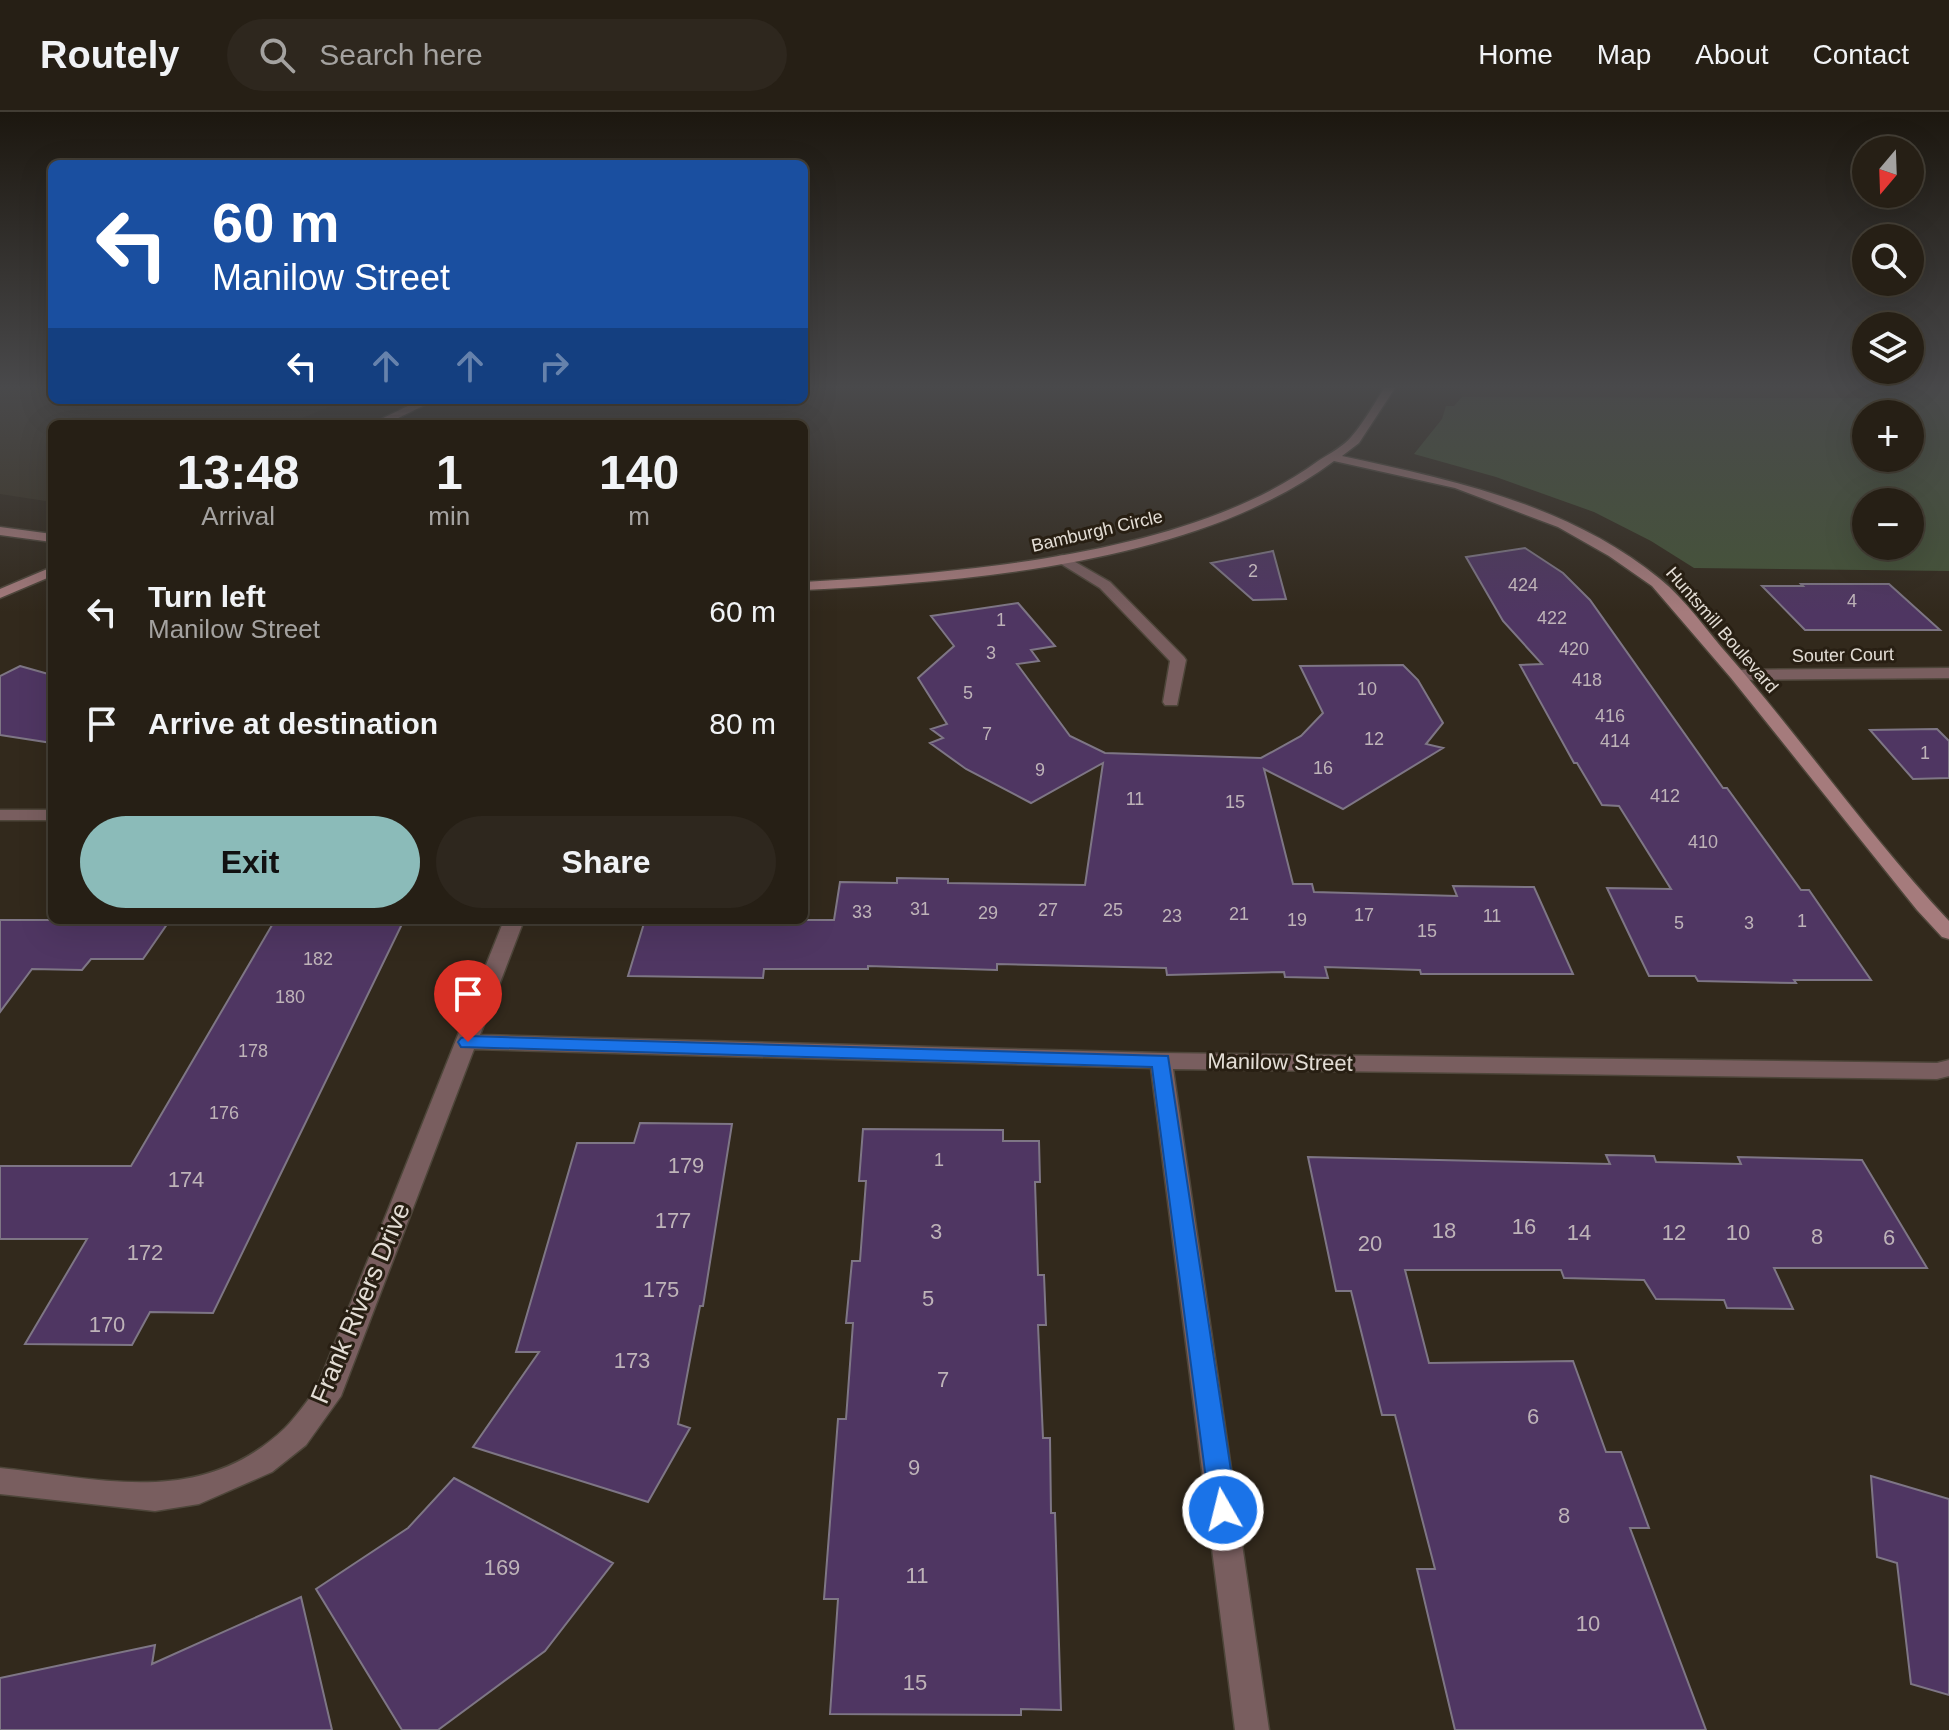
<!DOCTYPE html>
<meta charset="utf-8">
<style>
:root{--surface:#261f15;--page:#2e271e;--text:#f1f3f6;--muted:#a4a2a0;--line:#423d34;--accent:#8bbbb9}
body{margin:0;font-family:Helvetica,sans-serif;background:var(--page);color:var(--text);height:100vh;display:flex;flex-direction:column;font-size:30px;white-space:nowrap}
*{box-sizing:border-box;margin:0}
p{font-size:26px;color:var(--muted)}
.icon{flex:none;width:44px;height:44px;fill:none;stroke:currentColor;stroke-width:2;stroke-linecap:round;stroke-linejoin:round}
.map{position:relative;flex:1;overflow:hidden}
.panel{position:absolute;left:48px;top:308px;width:760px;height:504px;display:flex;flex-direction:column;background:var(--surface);border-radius:12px;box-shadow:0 8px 32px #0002,0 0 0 2px var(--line)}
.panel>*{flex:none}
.banner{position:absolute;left:48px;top:48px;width:760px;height:244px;border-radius:12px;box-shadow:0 8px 32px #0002,0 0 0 2px var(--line);background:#1a4fa0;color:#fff;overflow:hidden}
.needle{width:52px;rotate:199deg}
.buttons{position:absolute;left:1852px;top:24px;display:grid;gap:16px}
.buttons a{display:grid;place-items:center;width:72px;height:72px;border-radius:50%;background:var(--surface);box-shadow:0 8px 32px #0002,0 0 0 2px var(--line);font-size:40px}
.pin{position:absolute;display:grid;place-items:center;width:68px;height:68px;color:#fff;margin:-82px -34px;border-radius:50% 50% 50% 0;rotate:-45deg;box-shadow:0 0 8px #0007}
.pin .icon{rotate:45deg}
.me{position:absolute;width:88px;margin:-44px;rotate:352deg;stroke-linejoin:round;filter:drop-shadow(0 0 6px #0008)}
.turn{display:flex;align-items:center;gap:28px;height:168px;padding:0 32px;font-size:36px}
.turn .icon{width:104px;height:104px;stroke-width:2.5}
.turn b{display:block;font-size:56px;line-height:68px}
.lanes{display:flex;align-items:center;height:76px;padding:0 32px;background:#0003;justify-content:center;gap:40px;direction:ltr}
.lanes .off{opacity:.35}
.eta{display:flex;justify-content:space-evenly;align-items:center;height:136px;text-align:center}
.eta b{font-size:48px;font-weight:700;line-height:56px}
.cta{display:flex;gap:16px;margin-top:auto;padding:16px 32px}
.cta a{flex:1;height:92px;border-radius:48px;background:var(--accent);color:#111;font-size:32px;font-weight:700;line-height:92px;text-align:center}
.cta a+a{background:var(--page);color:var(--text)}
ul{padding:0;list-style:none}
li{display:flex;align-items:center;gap:24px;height:112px;padding:0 32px}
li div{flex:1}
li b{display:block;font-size:30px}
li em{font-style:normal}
header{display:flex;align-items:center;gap:48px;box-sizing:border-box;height:112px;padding:0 40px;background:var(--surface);border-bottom:2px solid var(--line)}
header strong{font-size:38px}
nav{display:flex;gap:44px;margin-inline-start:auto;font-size:28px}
.search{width:560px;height:72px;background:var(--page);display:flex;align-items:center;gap:20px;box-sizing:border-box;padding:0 28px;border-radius:44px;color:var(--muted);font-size:30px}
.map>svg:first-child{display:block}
.commercial{fill:#3c3424}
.built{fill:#3e3220}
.green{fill:#455438;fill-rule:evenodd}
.building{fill:#4f3662;stroke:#7e7685;stroke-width:2}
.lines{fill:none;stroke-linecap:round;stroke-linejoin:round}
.street-casing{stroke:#4e463a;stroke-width:3}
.secondary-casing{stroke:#4e463a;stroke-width:3}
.street{fill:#795e5f;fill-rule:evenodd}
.secondary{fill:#a57b7c;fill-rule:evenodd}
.route{fill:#1a73e8;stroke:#114b97;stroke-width:2}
.labels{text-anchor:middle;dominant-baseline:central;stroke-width:6;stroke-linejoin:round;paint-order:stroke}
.far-street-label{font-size:18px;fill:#e3ddd5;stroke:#281f13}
.number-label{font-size:18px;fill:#beb3b8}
.street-label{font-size:22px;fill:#e3ddd5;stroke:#281f13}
.near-number-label{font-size:22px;fill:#beb3b8}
.near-street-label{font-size:26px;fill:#e3ddd5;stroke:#281f13}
</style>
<header>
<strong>Routely</strong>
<div class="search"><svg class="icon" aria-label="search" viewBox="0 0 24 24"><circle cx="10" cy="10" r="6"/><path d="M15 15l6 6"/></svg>Search here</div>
<nav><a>Home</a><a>Map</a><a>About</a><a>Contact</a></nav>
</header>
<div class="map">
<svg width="1949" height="1618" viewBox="0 0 1949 1618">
<rect width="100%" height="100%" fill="#32291c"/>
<path class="commercial" d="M 0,273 L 52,273 L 52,288 L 346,288 L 288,312 L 52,312 L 52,390 L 0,382 Z"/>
<path class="built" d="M 1458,273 L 1854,273 L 1871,286 L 1462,285 Z"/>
<path class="green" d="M 1854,273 L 1949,273 L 1949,459 L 1694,456 L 1651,429 L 1594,400 L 1496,365 L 1414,342 L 1442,307 L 1446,294 L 1454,294 L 1462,285 L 1869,286 ZM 1910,302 L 1910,346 L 1866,346 L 1866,302 ZM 1866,390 L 1910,390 L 1910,434 L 1866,434 Z"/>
<path class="building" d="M 1525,436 L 1563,461 L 1590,488 L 1723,676 L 1727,676 L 1801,778 L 1809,778 L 1871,868 L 1794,868 L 1796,871 L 1698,869 L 1695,864 L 1649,864 L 1607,776 L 1671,777 L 1619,694 L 1602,693 L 1577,651 L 1574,651 L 1520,553 L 1542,552 L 1503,509 L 1466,445 Z
M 1273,439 L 1286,487 L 1253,488 L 1211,451 Z
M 1801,472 L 1889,472 L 1940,518 L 1805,518 L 1762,474 L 1803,474 Z
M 1018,491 L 1055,534 L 1031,538 L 1039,549 L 1017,552 L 1070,624 L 1105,641 L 1261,646 L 1301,624 L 1323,601 L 1300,554 L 1403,553 L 1418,568 L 1443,611 L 1426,632 L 1443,636 L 1343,697 L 1264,657 L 1293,772 L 1312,772 L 1314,780 L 1457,784 L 1453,774 L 1534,775 L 1573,862 L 1421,862 L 1420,858 L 1325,855 L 1328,866 L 1285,865 L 1284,860 L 1167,863 L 1166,856 L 997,852 L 997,858 L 868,854 L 868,857 L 764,857 L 763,866 L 628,864 L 645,808 L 834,808 L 840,770 L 897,771 L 897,766 L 948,767 L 948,771 L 1085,773 L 1103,651 L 1031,691 L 966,657 L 930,631 L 943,626 L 931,617 L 947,612 L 918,566 L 954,534 L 931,504 Z
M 20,554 L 52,563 L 52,631 L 0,623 L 0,564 Z
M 1937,617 L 1949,629 L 1949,666 L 1913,667 L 1870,618 Z
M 0,808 L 170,808 L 143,847 L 91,847 L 82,858 L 32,857 L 0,900 Z
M 275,808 L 404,808 L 213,1201 L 150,1200 L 132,1233 L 25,1232 L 87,1127 L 0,1127 L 0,1054 L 131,1054 Z
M 640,1011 L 732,1012 L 703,1194 L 700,1194 L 678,1312 L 690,1316 L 648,1390 L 473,1335 L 539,1240 L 516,1240 L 577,1031 L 634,1031 Z
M 863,1017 L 1003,1018 L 1003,1029 L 1039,1029 L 1040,1070 L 1035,1070 L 1038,1163 L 1044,1163 L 1046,1213 L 1038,1213 L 1043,1326 L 1050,1326 L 1051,1401 L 1055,1401 L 1061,1598 L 1021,1597 L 1021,1603 L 830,1602 L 838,1487 L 824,1487 L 838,1307 L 846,1307 L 853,1211 L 846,1211 L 852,1149 L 860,1149 L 866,1069 L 859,1069 Z
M 1606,1043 L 1654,1044 L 1656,1050 L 1741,1052 L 1738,1045 L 1862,1048 L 1927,1156 L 1774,1156 L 1793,1197 L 1727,1196 L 1724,1188 L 1656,1187 L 1644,1168 L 1564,1166 L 1561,1158 L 1405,1158 L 1429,1251 L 1573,1249 L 1606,1340 L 1621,1340 L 1649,1416 L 1630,1416 L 1706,1618 L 1455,1618 L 1417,1457 L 1435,1457 L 1395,1303 L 1382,1303 L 1351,1179 L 1336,1179 L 1308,1045 L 1610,1052 Z
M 1871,1364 L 1949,1387 L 1949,1583 L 1911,1572 L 1897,1451 L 1877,1445 Z
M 454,1366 L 613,1451 L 545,1539 L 438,1618 L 402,1618 L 316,1477 L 408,1416 Z
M 301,1485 L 332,1618 L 0,1618 L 0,1566 L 155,1533 L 152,1552 Z"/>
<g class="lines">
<g class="street-casing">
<path id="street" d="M 1063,443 L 1110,470 L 1184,545 L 1186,548 L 1177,593 L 1165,593 L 1163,590 L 1170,549 L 1100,476 L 1058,450 L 1058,444 Z
M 1949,556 L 1949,566 L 1737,568 L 1729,563 L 1737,558 Z
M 0,698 L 52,698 L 52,708 L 0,708 Z
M 504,808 L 524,808 L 480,923 L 1161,941 L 1937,951 L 1949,948 L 1949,964 L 1937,967 L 1173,957 L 1269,1618 L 1235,1618 L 1151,956 L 474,937 L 341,1284 L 306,1333 L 272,1360 L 199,1392 L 155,1399 L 0,1382 L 0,1356 C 103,1367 201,1396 285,1316 C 296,1305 306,1290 316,1278 Z"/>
</g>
<g class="secondary-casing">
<path id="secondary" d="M 1386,273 L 1397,273 L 1359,331 L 1342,344 C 1453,368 1570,393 1660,467 C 1686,488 1707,519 1729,544 C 1804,630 1870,725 1949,809 L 1949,827 L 1942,825 L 1917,798 L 1731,566 L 1652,474 L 1609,444 L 1558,415 L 1455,376 L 1334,349 C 1196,452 972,469 804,478 L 804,470 C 961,461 1189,444 1318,349 C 1329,342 1344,334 1352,324 C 1365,309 1375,290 1386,273 Z
M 420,288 L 435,288 L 386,312 L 371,312 Z
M 0,415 L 52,422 L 52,430 L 0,423 Z
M 52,455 L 52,464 L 0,486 L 0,477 Z"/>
</g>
<use href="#street" class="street"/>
<use href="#secondary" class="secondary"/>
</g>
<linearGradient id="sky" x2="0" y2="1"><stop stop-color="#1c170f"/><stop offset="0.55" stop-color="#49494b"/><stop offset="1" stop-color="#49494b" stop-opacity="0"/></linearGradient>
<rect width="1949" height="500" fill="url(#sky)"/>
<path class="route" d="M 468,924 L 1168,944 L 1237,1398 L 1233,1407 L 1223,1410 L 1214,1407 L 1210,1398 L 1152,955 L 461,935 L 458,930 L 461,926 Z"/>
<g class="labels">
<g class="far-street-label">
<text transform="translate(1097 419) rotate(-13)">Bamburgh Circle</text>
<text transform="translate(1722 518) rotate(49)">Huntsmill Boulevard</text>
<text transform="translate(1843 543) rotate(-1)">Souter Court</text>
</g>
<g class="number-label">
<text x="1253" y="459">2</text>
<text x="1523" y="473">424</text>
<text x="1852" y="489">4</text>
<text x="1552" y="506">422</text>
<text x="1001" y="508">1</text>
<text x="1574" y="537">420</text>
<text x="991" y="541">3</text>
<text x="1587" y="568">418</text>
<text x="1367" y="577">10</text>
<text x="968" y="581">5</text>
<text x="1610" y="604">416</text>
<text x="987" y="622">7</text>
<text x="1374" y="627">12</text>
<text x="1615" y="629">414</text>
<text x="1925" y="641">1</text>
<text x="1323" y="656">16</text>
<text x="1040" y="658">9</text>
<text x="1665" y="684">412</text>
<text x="1135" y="687">11</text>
<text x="1235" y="690">15</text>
<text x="1703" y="730">410</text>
<text x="920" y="797">31</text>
<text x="1048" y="798">27</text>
<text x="1113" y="798">25</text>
<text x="862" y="800">33</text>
<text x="988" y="801">29</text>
<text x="1239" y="802">21</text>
<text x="1364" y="803">17</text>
<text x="1172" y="804">23</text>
<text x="1492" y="804">11</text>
<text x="1297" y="808">19</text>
<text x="1802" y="809">1</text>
<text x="1679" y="811">5</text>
<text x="1749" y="811">3</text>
<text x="1427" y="819">15</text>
<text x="318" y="847">182</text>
<text x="290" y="885">180</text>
<text x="253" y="939">178</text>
<text x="224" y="1001">176</text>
<text x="939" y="1048">1</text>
</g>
<g class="street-label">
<text transform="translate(1280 950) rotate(1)">Manilow Street</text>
</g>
<g class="near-number-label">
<text x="686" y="1053">179</text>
<text x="186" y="1067">174</text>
<text x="673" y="1108">177</text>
<text x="1524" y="1114">16</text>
<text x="1444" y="1118">18</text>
<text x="936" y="1119">3</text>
<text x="1579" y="1120">14</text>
<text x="1674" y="1120">12</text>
<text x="1738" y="1120">10</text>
<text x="1817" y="1124">8</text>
<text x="1889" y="1125">6</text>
<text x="1370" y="1131">20</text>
<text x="145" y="1140">172</text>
<text x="661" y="1177">175</text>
<text x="928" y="1186">5</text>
<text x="107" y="1212">170</text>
<text x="632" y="1248">173</text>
<text x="943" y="1267">7</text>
<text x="1533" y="1304">6</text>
<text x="914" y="1355">9</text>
<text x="1564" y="1403">8</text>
<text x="502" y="1455">169</text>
<text x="917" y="1463">11</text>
<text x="1588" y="1511">10</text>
<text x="915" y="1570">15</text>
</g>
<g class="near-street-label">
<text transform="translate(360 1191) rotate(-67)">Frank Rivers Drive</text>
</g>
</g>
</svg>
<div class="buttons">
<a><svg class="needle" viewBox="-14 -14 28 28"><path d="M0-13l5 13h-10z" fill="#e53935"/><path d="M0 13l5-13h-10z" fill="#a4a2a0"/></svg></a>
<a><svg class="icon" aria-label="search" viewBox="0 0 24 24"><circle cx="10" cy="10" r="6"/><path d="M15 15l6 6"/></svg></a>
<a><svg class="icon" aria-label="layers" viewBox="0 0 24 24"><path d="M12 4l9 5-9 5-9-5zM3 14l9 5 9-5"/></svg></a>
<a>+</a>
<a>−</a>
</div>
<div class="pin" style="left:468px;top:930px;background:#d93025"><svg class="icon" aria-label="arrive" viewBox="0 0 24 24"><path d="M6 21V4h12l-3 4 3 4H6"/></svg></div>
<svg class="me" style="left:1223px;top:1398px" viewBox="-20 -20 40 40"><circle r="17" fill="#1a73e8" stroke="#fff" stroke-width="3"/><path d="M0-11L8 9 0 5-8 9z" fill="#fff"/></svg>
<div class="banner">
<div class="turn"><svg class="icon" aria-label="left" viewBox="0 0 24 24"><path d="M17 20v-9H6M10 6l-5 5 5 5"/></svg><div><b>60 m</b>Manilow Street</div></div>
<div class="lanes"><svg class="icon" aria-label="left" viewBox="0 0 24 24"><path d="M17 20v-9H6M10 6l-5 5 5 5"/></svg><svg class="icon off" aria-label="ahead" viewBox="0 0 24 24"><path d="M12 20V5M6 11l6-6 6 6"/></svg><svg class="icon off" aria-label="ahead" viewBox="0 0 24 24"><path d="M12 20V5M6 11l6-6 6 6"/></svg><svg class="icon off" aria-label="right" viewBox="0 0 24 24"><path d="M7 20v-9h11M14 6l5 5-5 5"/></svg></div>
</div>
<section class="panel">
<div class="eta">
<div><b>13:48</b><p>Arrival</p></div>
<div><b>1</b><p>min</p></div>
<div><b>140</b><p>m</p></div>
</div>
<ul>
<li><svg class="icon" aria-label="left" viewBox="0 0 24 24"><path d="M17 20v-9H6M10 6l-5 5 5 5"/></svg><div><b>Turn left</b><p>Manilow Street</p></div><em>60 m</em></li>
<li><svg class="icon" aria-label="arrive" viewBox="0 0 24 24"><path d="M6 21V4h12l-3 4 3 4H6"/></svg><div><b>Arrive at destination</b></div><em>80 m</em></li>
</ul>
<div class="cta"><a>Exit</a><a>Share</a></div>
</section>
</div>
